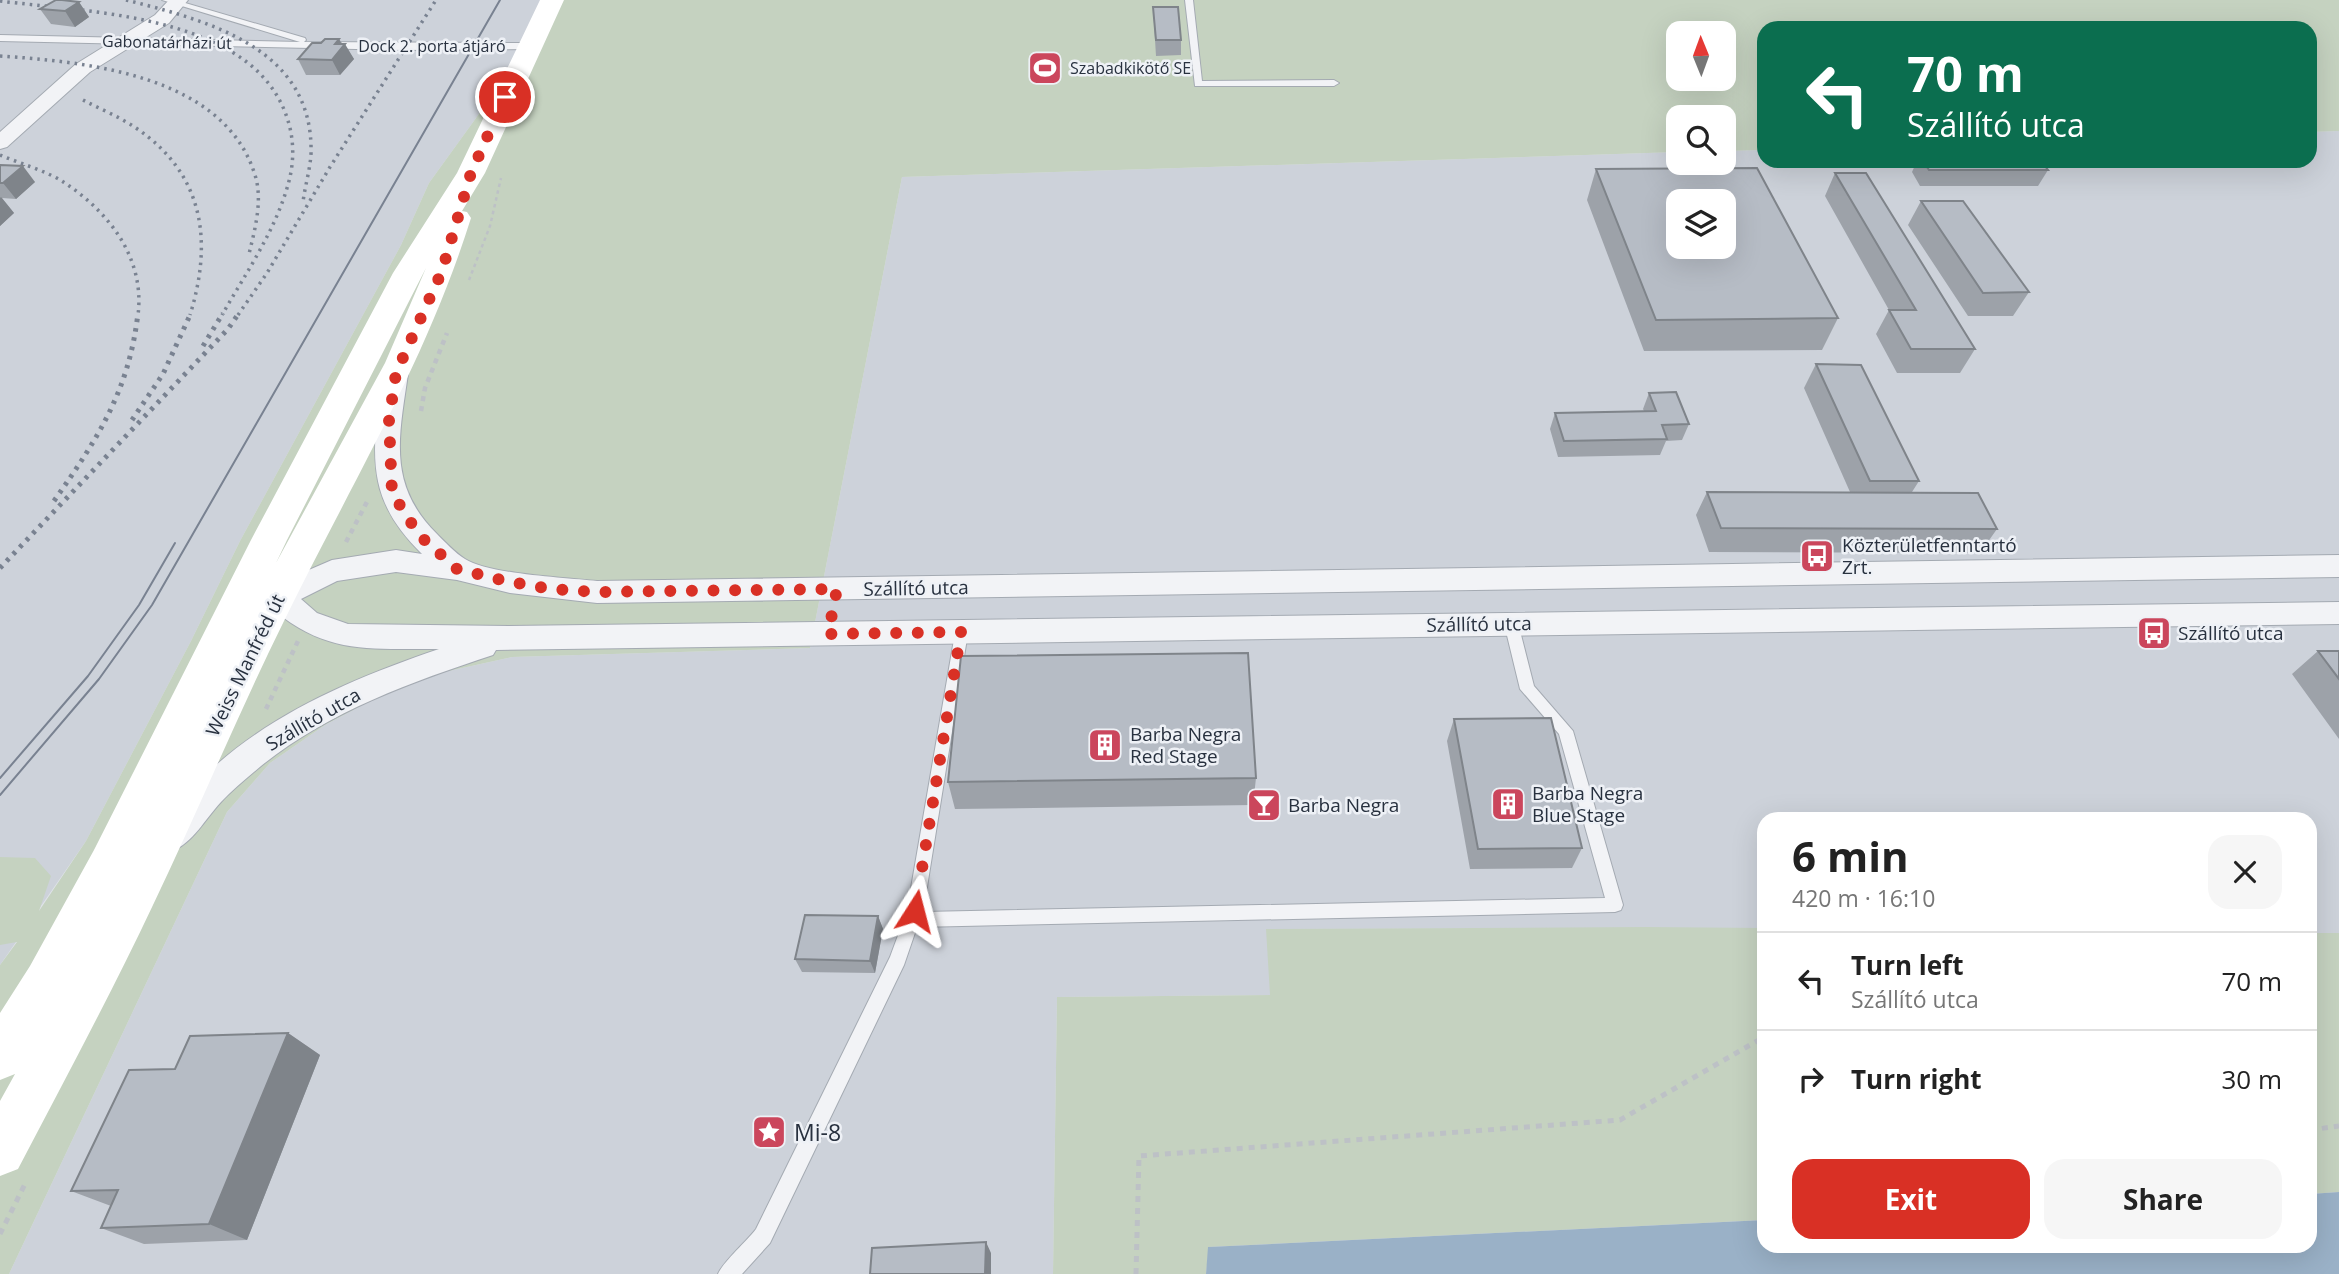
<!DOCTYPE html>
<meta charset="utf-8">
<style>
:root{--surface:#fff;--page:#f6f6f6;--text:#222;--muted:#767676;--line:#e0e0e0;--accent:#d93025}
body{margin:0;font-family:"Open Sans",sans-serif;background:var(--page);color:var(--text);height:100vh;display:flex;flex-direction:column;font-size:26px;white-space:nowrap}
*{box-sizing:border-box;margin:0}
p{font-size:23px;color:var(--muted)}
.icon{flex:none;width:38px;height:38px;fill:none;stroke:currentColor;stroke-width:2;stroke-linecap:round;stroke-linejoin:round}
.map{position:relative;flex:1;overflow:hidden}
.details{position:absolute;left:1757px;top:812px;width:560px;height:441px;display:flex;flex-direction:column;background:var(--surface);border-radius:21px;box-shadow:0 7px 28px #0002}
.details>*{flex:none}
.hud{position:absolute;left:1757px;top:21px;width:560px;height:147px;border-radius:21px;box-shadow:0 7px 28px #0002;background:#0b6e4f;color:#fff;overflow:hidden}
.needle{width:46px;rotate:359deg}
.tools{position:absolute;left:1666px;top:21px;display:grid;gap:14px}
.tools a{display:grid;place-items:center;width:70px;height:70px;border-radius:14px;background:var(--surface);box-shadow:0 7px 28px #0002;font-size:35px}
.pin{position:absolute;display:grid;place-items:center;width:60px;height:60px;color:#fff;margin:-30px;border:4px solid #fff;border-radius:50%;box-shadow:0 2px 7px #0007}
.me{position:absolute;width:77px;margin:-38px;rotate:9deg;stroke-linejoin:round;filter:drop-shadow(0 0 5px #0008)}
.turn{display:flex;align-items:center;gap:24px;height:147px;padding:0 35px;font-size:32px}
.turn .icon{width:91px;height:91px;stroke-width:2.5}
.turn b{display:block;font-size:49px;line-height:60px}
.round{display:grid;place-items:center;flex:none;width:74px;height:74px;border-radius:21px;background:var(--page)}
.overview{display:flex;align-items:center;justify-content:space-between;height:119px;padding:0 35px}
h1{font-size:42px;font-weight:700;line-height:52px}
.action{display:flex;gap:14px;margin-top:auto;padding:14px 35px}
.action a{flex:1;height:80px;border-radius:21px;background:var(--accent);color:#fff;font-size:28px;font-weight:700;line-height:80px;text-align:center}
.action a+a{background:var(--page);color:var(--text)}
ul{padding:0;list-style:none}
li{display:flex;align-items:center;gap:21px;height:98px;padding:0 35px;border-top:2px solid var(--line)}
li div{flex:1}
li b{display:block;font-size:26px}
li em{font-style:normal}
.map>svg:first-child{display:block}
.built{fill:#cdd2da;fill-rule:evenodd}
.green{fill:#c5d2c0;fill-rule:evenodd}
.water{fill:#9ab1c7}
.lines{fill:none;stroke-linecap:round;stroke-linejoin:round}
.lane-casing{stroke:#a4aab2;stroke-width:2}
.street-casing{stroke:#a4aab2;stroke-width:2}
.path-far2{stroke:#bdc1c6;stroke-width:2.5;stroke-dasharray:3.5 3.5;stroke-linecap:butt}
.path-far1{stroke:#bdc1c6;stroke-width:4.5;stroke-dasharray:5 5;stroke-linecap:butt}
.path{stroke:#bdc1c6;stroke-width:5;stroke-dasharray:6 6;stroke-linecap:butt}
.lane{fill:#f2f3f6;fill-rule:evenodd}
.street{fill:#f2f3f6;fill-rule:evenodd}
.secondary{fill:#fff;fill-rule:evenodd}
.tram{stroke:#798291;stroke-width:2}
.rail-far1{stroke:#798291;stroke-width:3.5;stroke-dasharray:2.5 5;stroke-linecap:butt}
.rail{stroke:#798291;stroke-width:5;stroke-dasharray:3.5 6;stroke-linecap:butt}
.wall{fill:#9da2a9}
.shaded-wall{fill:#7f848a}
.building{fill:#b6bcc5;stroke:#7f848a;stroke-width:2;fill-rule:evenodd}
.route{stroke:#d93025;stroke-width:12;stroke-dasharray:0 21.6}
.labels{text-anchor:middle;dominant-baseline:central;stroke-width:5;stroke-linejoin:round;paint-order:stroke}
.far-street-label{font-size:16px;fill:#28313f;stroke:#eef1f6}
.far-poi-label{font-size:16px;fill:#28313f;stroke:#eef1f6;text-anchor:start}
.poi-label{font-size:19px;fill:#28313f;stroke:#eef1f6;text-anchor:start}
.street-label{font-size:19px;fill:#28313f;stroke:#eef1f6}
.near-poi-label{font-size:23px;fill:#28313f;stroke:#eef1f6;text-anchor:start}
</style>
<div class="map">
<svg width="2339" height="1274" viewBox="0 0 2339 1274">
<rect width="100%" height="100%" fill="#dfe3e8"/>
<path class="built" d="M 0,0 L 552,0 L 528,46 L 429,183 L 401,245 L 240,541 L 191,641 L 86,841 L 0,965 Z
M 2339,131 L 2339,933 L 2310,933 L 2310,819 L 1764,819 L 1764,928 L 1267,929 L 1271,995 L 1057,997 L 1053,1274 L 9,1274 L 227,812 L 270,763 L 325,725 L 387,692 L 444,672 L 512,657 L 810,648 L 902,177 L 1678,152 L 1678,163 L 1724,163 L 1724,151 L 1764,150 L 1764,161 L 2310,161 L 2310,132 ZM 1678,201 L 1724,201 L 1724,247 L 1678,247 Z"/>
<path class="green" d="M 552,0 L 2339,0 L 2339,131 L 2310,132 L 2310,28 L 1764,28 L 1764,150 L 1724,151 L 1724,117 L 1678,117 L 1678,152 L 902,177 L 810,648 L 512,657 L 444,672 L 387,692 L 325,725 L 270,763 L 227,812 L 9,1274 L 0,1274 L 0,965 L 17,942 L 0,945 L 0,857 L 35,858 L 51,876 L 39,911 L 86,841 L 191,641 L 240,541 L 401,245 L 429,183 L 528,46 ZM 1678,33 L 1724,33 L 1724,79 L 1678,79 Z
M 1646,927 L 1764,928 L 1764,1220 L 1209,1247 L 1206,1274 L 1053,1274 L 1057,997 L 1270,995 L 1266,929 Z
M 2310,933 L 2339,933 L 2339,1192 L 2310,1194 Z"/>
<path class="water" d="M 2339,1192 L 2339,1274 L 1206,1274 L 1208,1247 L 1764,1220 L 1764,1246 L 2310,1246 L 2310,1194 Z"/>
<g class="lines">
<g class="lane-casing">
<path id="lane" d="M 162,0 L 175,0 L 305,38 L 306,40 L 304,42 L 528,43 L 532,46 L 528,49 L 401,50 L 0,41 L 0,35 L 300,42 Z
M 1185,0 L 1193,0 L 1202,81 L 1334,80 L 1339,83 L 1334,86 L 1195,86 Z
M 1511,618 L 1516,619 L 1518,623 L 1534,686 L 1573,731 L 1623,905 L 1621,910 L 1615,912 L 917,927 L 904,965 L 770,1243 L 742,1274 L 718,1274 C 723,1262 746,1242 756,1229 L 890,957 L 907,911 L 956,628 L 966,628 L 968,632 L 923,912 L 1605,898 L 1559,734 L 1520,689 L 1504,623 L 1506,619 Z"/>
</g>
<g class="street-casing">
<path id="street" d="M 169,0 L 188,0 L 169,23 L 90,72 L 7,147 L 0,149 L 0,132 L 76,64 L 155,15 Z
M 396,366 L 405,368 L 408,374 C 399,437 387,485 437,534 C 445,542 455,553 465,559 C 488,574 567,578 597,581 L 2339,555 L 2339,577 L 597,603 L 510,593 L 457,580 L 396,572 L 337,581 L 301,599 L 317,613 L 348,624 L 509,626 L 2339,602 L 2339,624 L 496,650 L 493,655 C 411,682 328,712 261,766 C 247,778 233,789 221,802 C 205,819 193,843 172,851 L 160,846 L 155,836 C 163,820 176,807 187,794 C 253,720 348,680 439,649 C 374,648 329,656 275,611 L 268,613 L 258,610 L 253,602 L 258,594 L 267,588 L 332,560 L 396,550 L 422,554 C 376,509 370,472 378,410 C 380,397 380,380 387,368 Z"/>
</g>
<path class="path-far2" d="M 469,280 L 490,226 L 501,178"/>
<path class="path-far1" d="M 421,411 L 425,388 L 447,333
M 346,542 L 368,500
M 266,709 L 298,641"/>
<path class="path" d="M 2310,1130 L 2339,1126
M 0,1234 L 26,1182
M 1136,1274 L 1139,1156 L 1620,1120 L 1764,1037"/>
<use href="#lane" class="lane"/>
<use href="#street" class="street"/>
<path class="secondary" d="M 540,0 L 564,0 L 485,173 L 462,211 L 467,212 L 471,218 C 426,362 350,486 284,621 C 238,714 198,811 153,905 C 111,994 64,1081 18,1169 L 0,1176 L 0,1101 L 15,1074 L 0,1080 L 0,1013 L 30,966 L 94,850 L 251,540 L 393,273 L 457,173 ZM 426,268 L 385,363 L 276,563 L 287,540 Z"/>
<path class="tram" d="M 0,778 L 88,676 L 139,605 L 175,543
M 0,795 L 99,679 L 152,605 L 500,0"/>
<path class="rail-far1" d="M 126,0 C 209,21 314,48 311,154 C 310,170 305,186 303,202
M 0,1 C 85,12 237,14 281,103 C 293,127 296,154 289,181 C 277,228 246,273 222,315
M 0,56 C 88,62 224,75 255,175 C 263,200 255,229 249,254
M 83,100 C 100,109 120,117 136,128 C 204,174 213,241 190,315
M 0,155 C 21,164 47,171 65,183 C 110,213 145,259 138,315
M 238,315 L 267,273 L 330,167 L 436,0"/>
<path class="rail" d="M 203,346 L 223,313
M 132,420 L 163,374 L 191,313
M 54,501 C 98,438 129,391 138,313
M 0,568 L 228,329 L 239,313"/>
</g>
<path class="wall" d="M 79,2 L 89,17 L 75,27 L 51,24 L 40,9 Z
M 1153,7 L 1181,40 L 1181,55 L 1156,56 Z
M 339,39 L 354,59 L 340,75 L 306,75 L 298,59 L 321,43 Z
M 1917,161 L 2041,161 L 2048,170 L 2038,186 L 1920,186 L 1912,172 Z
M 0,165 L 35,182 L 16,199 L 2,198 L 14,213 L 0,226 Z
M 1596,169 L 1838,318 L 1822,350 L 1644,351 L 1587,200 Z
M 1835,173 L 1975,349 L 1960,373 L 1897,373 L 1876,334 L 1889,310 L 1825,196 Z
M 1921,201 L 2029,292 L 2013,316 L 1968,316 L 1908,225 Z
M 1816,364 L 1919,481 L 1912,492 L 1997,529 L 1980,553 L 1709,552 L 1696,515 L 1707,492 L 1850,492 L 1804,388 Z
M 1649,393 L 1689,424 L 1682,440 L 1666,441 L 1660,455 L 1558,457 L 1550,429 L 1555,413 L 1644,411 L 1643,409 Z
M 2318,651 L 2339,651 L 2339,739 L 2292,674 Z
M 1454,719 L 1582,848 L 1572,868 L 1470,869 L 1447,741 Z
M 1256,778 L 1253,805 L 955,809 L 948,782 Z
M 878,916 L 883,929 L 875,973 L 802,972 L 795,959 Z
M 288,1033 L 320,1055 L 247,1240 L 144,1244 L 101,1228 L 111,1206 L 71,1191 L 175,1069 Z"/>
<path class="shaded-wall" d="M 79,2 L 89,17 L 75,27 L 65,11 Z
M 339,39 L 343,47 L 345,44 L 354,59 L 340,75 L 332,60 L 335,44 Z
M 23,166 L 35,182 L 16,199 L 3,183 Z
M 1,197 L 14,213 L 0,226 L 0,198 Z
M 878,916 L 883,929 L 875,973 L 870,961 Z
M 288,1033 L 320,1055 L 247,1240 L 209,1224 Z
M 986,1242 L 991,1253 L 991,1274 L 985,1274 Z"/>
<path class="building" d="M 56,0 L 62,0 L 79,2 L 65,11 L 40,9 Z
M 1153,7 L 1178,7 L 1181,40 L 1156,40 Z
M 325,39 L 339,39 L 335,44 L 345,44 L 332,60 L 298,59 L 312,43 L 321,43 Z
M 1923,161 L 2041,161 L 2048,170 L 1929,170 Z
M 0,165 L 23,166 L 3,183 L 0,183 Z
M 1757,168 L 1838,318 L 1656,320 L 1596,169 ZM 1678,201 L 1724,201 L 1724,247 L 1678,247 Z
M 1835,173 L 1866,173 L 1975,349 L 1911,349 L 1889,310 L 1916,310 Z
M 1921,201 L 1963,201 L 2029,292 L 1983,293 Z
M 1816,364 L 1861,365 L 1919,481 L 1870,481 Z
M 1676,392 L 1689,424 L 1662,425 L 1667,439 L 1564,441 L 1555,413 L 1656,411 L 1649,393 Z
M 1707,492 L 1978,493 L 1997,529 L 1721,528 Z
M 2318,651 L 2339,651 L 2339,679 Z
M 1248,653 L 1256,778 L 948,782 L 961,656 Z
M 1551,718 L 1582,848 L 1478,849 L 1454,719 Z
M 805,915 L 878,916 L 870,961 L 795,959 Z
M 288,1033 L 209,1224 L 101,1228 L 118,1190 L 71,1191 L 129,1070 L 175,1069 L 190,1036 Z
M 986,1242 L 985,1274 L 870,1274 L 872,1248 Z"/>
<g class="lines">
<path class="route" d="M 505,97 L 471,173 L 442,271 L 396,373 L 389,420 L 392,493 L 419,535 L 457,569 L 510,582 L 552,589 L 597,592 L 837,589 L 828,634 L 961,632 L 915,911"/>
</g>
<defs>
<g id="stadium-square" transform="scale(1.75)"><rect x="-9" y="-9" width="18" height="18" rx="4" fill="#cb465c" stroke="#eef1f6"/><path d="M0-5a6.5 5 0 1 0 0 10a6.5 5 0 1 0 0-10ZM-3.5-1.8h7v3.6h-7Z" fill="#fff"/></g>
<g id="bus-square" transform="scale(1.75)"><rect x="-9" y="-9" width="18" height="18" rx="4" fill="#cb465c" stroke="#eef1f6"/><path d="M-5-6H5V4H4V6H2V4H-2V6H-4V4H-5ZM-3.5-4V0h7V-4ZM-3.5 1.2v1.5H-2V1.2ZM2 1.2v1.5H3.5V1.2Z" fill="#fff"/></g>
<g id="building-square" transform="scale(1.75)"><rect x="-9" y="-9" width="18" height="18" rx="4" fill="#cb465c" stroke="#eef1f6"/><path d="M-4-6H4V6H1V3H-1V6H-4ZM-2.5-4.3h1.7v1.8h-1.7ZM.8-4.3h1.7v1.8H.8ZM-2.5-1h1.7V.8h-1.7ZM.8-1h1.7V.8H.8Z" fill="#fff"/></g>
<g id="bar-square" transform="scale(1.75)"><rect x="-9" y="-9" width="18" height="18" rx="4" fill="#cb465c" stroke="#eef1f6"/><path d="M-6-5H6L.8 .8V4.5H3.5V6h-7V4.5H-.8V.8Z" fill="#fff"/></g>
<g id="sight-square" transform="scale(1.75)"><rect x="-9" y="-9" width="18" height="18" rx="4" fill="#cb465c" stroke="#eef1f6"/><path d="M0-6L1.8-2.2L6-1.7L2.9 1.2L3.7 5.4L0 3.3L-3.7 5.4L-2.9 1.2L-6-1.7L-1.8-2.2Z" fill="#fff"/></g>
</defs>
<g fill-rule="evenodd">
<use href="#stadium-square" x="1045" y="68"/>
<use href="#bus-square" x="1817" y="556"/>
<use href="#bus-square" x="2154" y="633"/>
<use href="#building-square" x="1105" y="745"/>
<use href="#building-square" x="1508" y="804"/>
<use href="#bar-square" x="1264" y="805"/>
<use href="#sight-square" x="769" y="1132"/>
</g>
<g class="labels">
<g class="far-street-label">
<text transform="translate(167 42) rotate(1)">Gabonatárházi út</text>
<text x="432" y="46">Dock 2. porta átjáró</text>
</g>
<g class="far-poi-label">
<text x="1070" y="68">Szabadkikötő SE</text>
</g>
<g class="poi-label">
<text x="1842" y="545">Közterületfenntartó<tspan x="1842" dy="22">Zrt.</tspan></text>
<text x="2178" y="633">Szállító utca</text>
<text x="1130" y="734">Barba Negra<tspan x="1130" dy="22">Red Stage</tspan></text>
<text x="1532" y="793">Barba Negra<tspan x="1532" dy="22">Blue Stage</tspan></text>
<text x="1288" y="805">Barba Negra</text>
</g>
<g class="street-label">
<text transform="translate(916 588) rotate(-1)">Szállító utca</text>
<text transform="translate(1479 624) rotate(-1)">Szállító utca</text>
<text transform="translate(245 665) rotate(-64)">Weiss Manfréd út</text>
<text transform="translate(313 719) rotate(-30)">Szállító utca</text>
</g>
<g class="near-poi-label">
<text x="794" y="1132">Mi-8</text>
</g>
</g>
</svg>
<div class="tools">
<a><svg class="needle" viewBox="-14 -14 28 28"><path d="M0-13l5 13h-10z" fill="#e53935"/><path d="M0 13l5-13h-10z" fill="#767676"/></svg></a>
<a><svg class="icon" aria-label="search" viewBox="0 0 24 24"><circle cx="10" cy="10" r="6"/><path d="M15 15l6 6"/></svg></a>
<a><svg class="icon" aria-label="layers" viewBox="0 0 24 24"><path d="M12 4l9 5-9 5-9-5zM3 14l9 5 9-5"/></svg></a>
</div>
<div class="pin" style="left:505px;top:97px;background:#d93025"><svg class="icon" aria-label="arrive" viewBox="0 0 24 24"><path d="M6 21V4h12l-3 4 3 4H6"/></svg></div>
<svg class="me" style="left:915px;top:911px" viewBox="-20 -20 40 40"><path d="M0-17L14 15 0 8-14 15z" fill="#d93025" stroke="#fff" stroke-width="4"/></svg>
<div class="hud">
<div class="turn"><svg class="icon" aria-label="left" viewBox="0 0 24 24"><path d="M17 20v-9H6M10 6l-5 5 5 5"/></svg><div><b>70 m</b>Szállító utca</div></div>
</div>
<section class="details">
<div class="overview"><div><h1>6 min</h1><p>420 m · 16:10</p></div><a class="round"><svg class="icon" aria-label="close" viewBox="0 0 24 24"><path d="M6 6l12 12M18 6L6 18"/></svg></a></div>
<ul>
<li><svg class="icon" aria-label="left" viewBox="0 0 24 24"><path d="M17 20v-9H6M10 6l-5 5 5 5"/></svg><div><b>Turn left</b><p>Szállító utca</p></div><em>70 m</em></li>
<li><svg class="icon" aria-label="right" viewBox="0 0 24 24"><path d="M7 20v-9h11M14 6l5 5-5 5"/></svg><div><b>Turn right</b></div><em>30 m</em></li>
</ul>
<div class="action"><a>Exit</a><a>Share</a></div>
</section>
</div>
